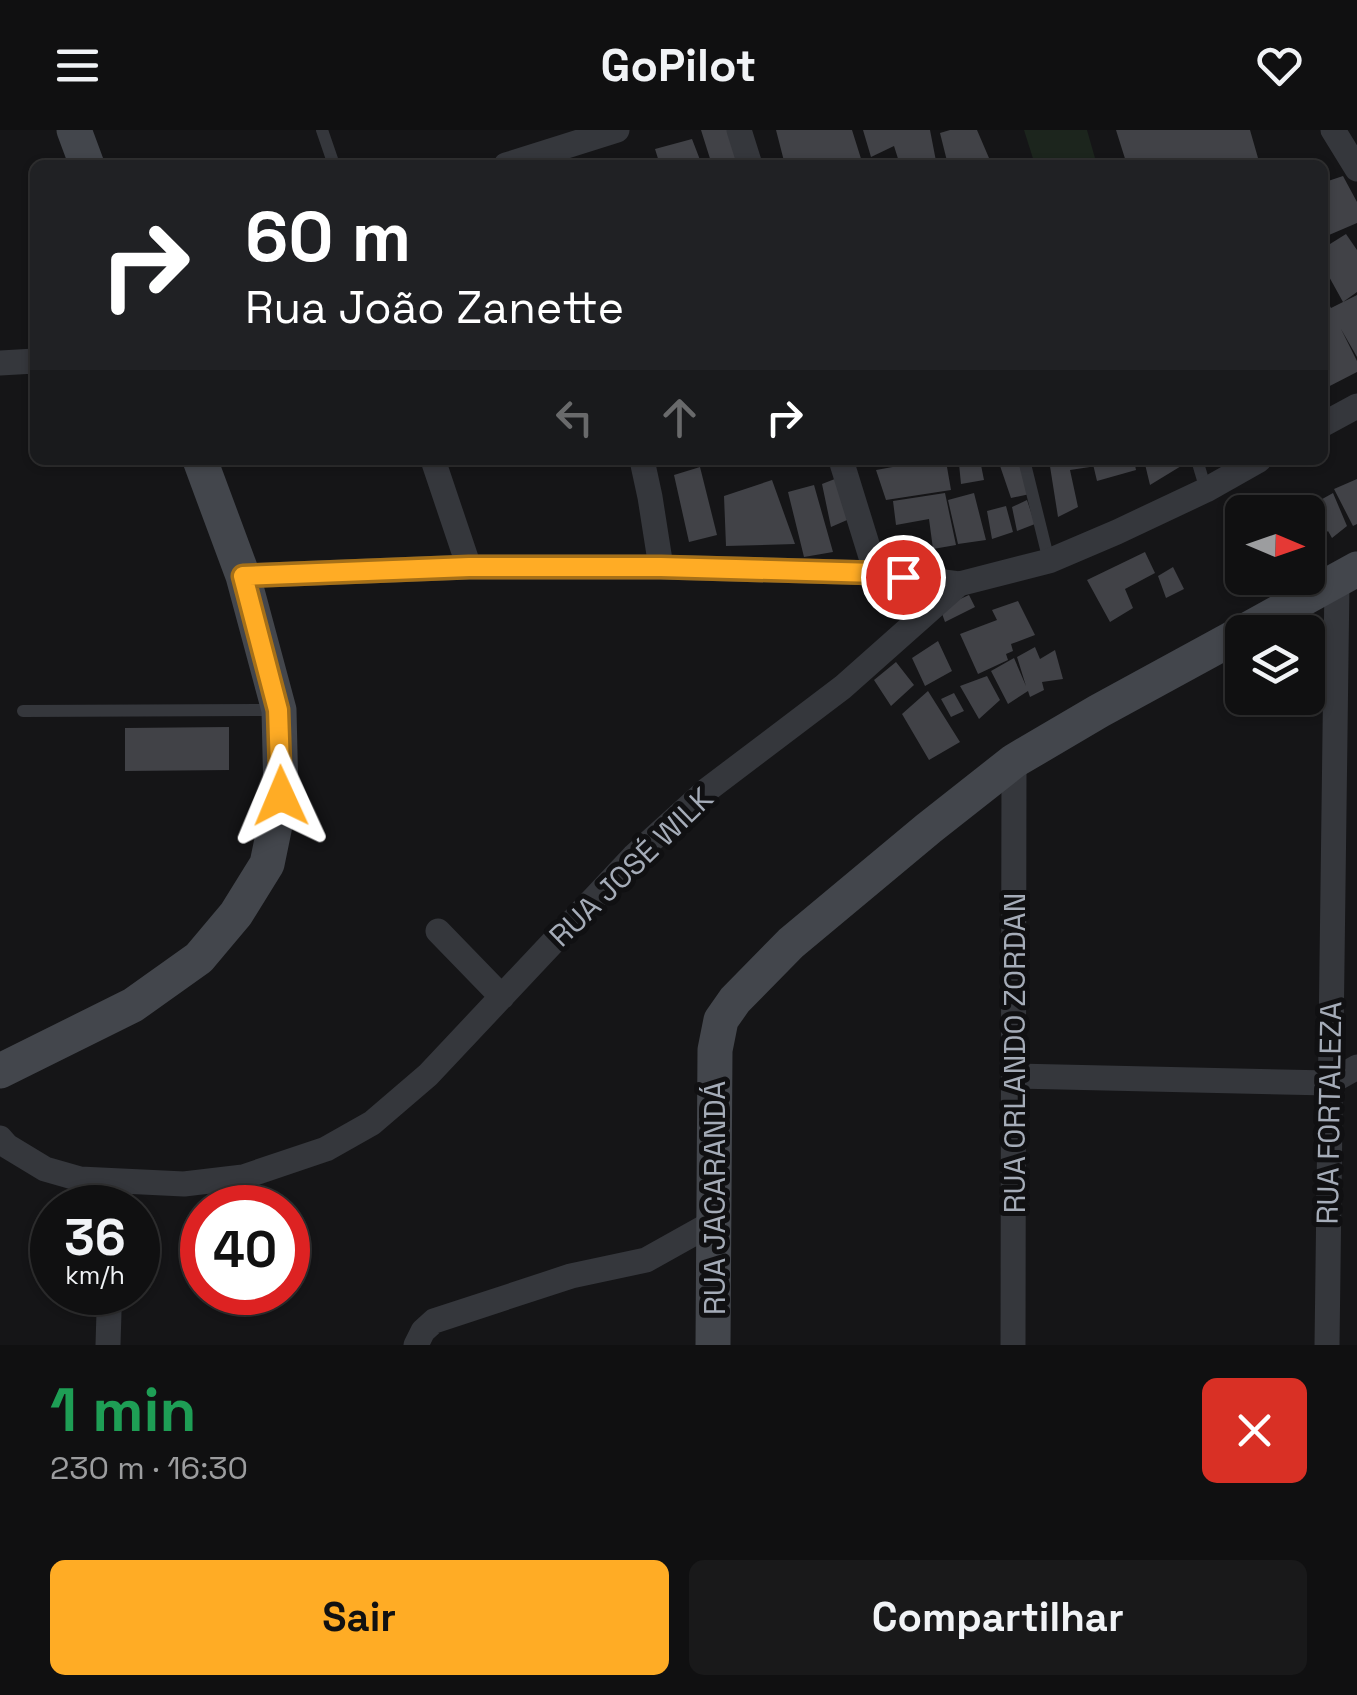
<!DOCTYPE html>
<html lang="pt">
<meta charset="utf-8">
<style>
:root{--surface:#101011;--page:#19191a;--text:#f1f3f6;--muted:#9c9d9f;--line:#303031;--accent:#ffac25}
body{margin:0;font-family:"Space Grotesk",sans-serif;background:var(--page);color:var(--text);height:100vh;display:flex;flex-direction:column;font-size:38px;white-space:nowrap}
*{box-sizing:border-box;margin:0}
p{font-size:32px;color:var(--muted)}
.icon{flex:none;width:55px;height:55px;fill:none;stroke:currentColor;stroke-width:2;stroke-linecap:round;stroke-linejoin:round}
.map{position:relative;height:1215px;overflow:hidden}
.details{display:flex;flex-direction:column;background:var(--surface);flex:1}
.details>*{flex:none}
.hud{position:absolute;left:30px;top:30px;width:1298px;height:305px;border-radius:15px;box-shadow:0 2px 8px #0004,0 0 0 2px var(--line);background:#202124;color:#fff;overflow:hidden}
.needle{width:65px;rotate:92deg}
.controls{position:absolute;left:1225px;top:365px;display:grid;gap:20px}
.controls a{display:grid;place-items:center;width:100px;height:100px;border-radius:15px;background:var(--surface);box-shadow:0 2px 8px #0004,0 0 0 2px var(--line);font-size:50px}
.speed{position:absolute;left:30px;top:1055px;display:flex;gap:20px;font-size:50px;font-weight:700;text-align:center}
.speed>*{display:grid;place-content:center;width:130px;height:130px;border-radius:50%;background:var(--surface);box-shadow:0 2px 8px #0004,0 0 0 2px var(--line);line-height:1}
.speed small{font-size:25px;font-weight:400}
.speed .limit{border:15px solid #d22;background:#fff;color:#111}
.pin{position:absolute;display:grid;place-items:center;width:85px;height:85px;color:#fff;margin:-42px;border:5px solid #fff;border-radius:50%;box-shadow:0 2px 10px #0007}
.me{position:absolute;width:110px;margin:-55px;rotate:359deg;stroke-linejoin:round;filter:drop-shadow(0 0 8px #0008)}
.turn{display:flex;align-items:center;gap:35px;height:210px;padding:0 50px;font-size:45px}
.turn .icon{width:130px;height:130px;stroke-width:2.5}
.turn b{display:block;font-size:70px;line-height:85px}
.lanes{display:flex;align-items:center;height:95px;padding:0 50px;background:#0003;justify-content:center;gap:50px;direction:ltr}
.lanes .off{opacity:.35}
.round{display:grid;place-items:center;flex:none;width:105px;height:105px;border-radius:15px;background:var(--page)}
.overview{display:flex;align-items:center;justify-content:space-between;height:170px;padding:0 50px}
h1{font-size:60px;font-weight:600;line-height:75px;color:#1e9e55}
.cta{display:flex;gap:20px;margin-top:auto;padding:20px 50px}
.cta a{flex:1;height:115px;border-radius:15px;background:var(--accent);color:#111;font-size:40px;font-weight:600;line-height:115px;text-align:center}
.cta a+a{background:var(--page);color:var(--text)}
header{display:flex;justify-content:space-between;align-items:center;height:130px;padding:0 50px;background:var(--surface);font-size:45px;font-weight:600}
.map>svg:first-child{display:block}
.green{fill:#1c251d}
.building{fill:#414247}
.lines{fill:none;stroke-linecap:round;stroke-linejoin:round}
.lane{stroke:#35373c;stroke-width:12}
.street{stroke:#35373c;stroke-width:25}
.secondary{stroke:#43464c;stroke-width:35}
.route-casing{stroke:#a67018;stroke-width:25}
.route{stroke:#ffac25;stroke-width:18}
.labels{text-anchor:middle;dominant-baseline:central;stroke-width:10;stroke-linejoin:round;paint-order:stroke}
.street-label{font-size:30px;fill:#a5acb8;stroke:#101012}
</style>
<header><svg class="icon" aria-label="menu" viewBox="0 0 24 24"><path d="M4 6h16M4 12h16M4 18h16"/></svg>GoPilot<svg class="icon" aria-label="heart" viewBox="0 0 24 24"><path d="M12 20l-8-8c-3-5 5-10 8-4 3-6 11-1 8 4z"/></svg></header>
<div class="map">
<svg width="1357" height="1215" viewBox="0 0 1357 1215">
<rect width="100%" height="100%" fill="#151517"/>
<path class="green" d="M 1024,0 L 1087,0 L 1097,35 L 1035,35 Z"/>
<path class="building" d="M 701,0 L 729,0 L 740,35 L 712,35 Z
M 776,0 L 852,0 L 863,35 L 785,35 Z
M 863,0 L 930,0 L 936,31 L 900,35 L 894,16 L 871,27 Z
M 950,0 L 977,0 L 989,28 L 969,35 L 948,35 L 940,3 Z
M 1116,0 L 1250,0 L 1260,35 L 1127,35 Z
M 692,9 L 702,35 L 660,35 L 655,19 Z
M 1343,46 L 1357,72 L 1357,93 L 1322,108 L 1322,53 Z
M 1346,104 L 1357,120 L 1357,162 L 1343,172 L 1357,165 L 1357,227 L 1341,199 L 1357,231 L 1357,242 L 1322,260 L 1322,172 L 1326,169 L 1331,178 L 1343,172 L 1322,134 L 1322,119 Z
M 931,330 L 980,330 L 984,350 L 961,354 L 959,334 L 947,337 L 951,360 L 886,370 L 876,340 Z
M 998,330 L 1022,330 L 1030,364 L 1011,368 Z
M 1049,330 L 1089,330 L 1090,337 L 1070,340 L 1078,377 L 1058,387 Z
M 1092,330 L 1134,330 L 1136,340 L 1097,351 Z
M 1144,330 L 1191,330 L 1150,355 Z
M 700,337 L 717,405 L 689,412 L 674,345 Z
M 845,345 L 854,387 L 831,397 L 822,354 Z
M 1357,349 L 1357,394 L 1353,396 L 1334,359 Z
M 772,350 L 795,414 L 726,416 L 724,366 Z
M 814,355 L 833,422 L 804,427 L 788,362 Z
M 945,363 L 956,415 L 933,419 L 929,389 L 896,395 L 893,371 Z
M 974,363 L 986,410 L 958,414 L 948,370 Z
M 1333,363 L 1347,396 L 1332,408 L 1328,401 L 1308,419 L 1308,382 L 1299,382 Z
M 1027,370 L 1035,394 L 1017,401 L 1012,377 Z
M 1006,376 L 1013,402 L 992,409 L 987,381 Z
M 1256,376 L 1259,382 L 1242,382 L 1242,405 L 1233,387 Z
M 1145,422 L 1155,443 L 1125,459 L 1133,478 L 1110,492 L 1087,450 Z
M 1173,437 L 1184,459 L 1166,468 L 1158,446 Z
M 969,465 L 975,477 L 945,492 L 940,478 Z
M 1018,471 L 1035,505 L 1011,514 L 1013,521 L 1006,524 L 1008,530 L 978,544 L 960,504 L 997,490 L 992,480 Z
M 938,511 L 952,541 L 925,556 L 912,528 Z
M 1035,517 L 1040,529 L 1055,520 L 1063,549 L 1042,552 L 1044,560 L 1030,567 L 1028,561 L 1008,574 L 991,541 L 1014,528 L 1026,556 L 1017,527 Z
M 896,532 L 914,555 L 891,576 L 874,550 Z
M 987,546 L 1000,570 L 979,589 L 960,556 Z
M 928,561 L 960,612 L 929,630 L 902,584 Z
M 954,563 L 964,581 L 951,587 L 941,569 Z
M 229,597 L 229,640 L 125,641 L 125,598 Z"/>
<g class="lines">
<path class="lane" d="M 322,0 L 334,35
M 1024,330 L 1049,431
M 1197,330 L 1206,360
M 23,581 L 276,580"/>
<path class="street" d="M 739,0 L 750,35
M 1333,0 L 1357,39
M 506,35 L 617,0
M 0,233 L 35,231
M 1322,295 L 1357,276
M 433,330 L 469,437
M 642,330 L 650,367 L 661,437
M 841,330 L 876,443
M 243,446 L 469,437 L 661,437 L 876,443 L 959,454
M 438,801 L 502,867
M 1015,946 L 1329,953 L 1357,937
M 0,1008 L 7,1016 L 45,1039 L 80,1049 L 184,1054 L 243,1047 L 326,1019 L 372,993 L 428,945 L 634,726 L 707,660 L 843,557 L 959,454 L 1049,431 L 1117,402 L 1206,360 L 1259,330
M 108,1215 L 109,1182
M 416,1215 L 423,1201 L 434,1191 L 571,1146 L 646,1130 L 714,1092
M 1013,1215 L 1014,631
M 1327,1215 L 1337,451"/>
<path class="secondary" d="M 74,0 L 87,35
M 1243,502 L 1357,439
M 0,941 L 133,875 L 199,828 L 236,784 L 267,734 L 281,666 L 279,580 L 243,446 L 200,330
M 713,1215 L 715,920 L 721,890 L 735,870 L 791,813 L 929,698 L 1014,631 L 1099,581 L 1242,503"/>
</g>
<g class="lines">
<g class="route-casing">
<path id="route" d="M 281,666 L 278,580 L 243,446 L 469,437 L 661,437 L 876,443 L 903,447"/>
</g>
<use href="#route" class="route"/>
</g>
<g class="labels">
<g class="street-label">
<text transform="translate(631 737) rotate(-44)">RUA JOSÉ WILK</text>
<text transform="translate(1014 923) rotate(-90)">RUA ORLANDO ZORDAN</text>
<text transform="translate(1329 983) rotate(-89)">RUA FORTALEZA</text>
<text transform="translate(714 1068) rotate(-90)">RUA JACARANDÁ</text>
</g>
</g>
</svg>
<div class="controls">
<a><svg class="needle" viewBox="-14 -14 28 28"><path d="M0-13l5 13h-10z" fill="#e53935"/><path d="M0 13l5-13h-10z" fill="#9c9d9f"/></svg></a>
<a><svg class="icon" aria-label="layers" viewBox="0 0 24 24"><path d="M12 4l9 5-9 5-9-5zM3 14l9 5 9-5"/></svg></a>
</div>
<div class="speed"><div>36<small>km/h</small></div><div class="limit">40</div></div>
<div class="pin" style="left:903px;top:447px;background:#d93025"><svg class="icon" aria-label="arrive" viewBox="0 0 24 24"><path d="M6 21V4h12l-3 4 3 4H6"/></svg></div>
<svg class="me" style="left:281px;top:666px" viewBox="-20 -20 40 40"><path d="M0-17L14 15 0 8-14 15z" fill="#ffac25" stroke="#fff" stroke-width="4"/></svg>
<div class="hud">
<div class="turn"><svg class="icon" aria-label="right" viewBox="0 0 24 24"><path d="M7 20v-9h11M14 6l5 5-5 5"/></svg><div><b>60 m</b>Rua João Zanette</div></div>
<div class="lanes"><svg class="icon off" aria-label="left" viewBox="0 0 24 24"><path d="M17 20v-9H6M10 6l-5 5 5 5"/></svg><svg class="icon off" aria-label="ahead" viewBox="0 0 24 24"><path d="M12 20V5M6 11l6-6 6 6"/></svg><svg class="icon" aria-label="right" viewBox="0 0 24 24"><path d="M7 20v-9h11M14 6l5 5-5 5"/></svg></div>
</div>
</div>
<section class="details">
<div class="overview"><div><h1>1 min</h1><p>230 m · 16:30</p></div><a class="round" style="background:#d93025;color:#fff"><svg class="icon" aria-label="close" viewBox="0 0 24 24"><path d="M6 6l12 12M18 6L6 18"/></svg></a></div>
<div class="cta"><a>Sair</a><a>Compartilhar</a></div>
</section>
